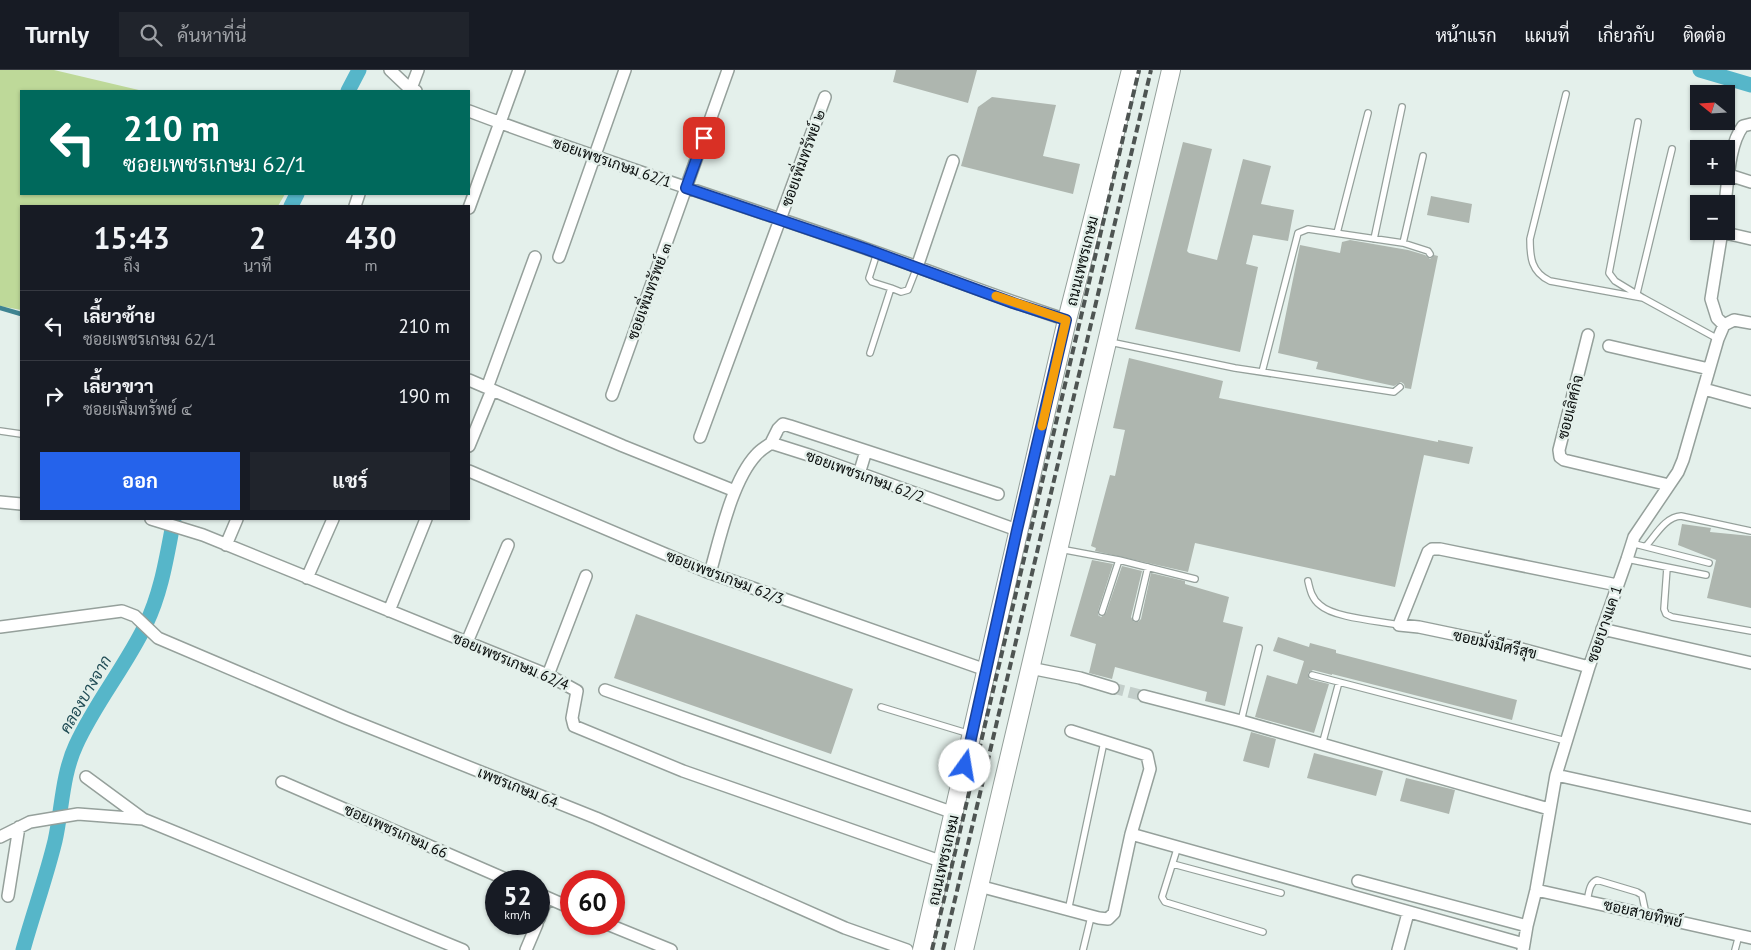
<!DOCTYPE html>
<html lang="th">
<meta charset="utf-8">
<style>
:root{--surface:#171b24;--page:#20242c;--text:#f1f3f6;--muted:#9ea1a6;--line:#363941;--accent:#2563eb}
body{margin:0;font-family:"PT Sans",Sarabun,sans-serif;background:var(--page);color:var(--text);height:100vh;display:flex;flex-direction:column;font-size:19px;white-space:nowrap}
*{box-sizing:border-box;margin:0}
p{font-size:16px;color:var(--muted)}
.icon{flex:none;width:28px;height:28px;fill:none;stroke:currentColor;stroke-width:2;stroke-linecap:round;stroke-linejoin:round}
.map{position:relative;flex:1;overflow:hidden}
.panel{position:absolute;left:20px;top:135px;width:450px;height:315px;display:flex;flex-direction:column;background:var(--surface);border-radius:0px;box-shadow:0 1px 4px #0004}
.panel>*{flex:none}
.guide{position:absolute;left:20px;top:20px;width:450px;height:105px;border-radius:0px;box-shadow:0 1px 4px #0004;background:#00695c;color:#fff;overflow:hidden}
.needle{width:32px;rotate:288deg}
.controls{position:absolute;left:1690px;top:15px;display:grid;gap:10px}
.controls a{display:grid;place-items:center;width:45px;height:45px;border-radius:0px;background:var(--surface);box-shadow:0 1px 4px #0004;font-size:25px}
.speed{position:absolute;left:485px;top:800px;display:flex;gap:10px;font-size:25px;font-weight:700;text-align:center}
.speed>*{display:grid;place-content:center;width:65px;height:65px;border-radius:50%;background:var(--surface);box-shadow:0 1px 4px #0004;line-height:1}
.speed small{font-size:12px;font-weight:400}
.speed .limit{border:8px solid #d22;background:#fff;color:#111}
.pin{position:absolute;display:grid;place-items:center;width:42px;height:42px;color:#fff;margin:-21px;border-radius:10px;box-shadow:0 2px 8px #0006}
.me{position:absolute;width:55px;margin:-28px;rotate:13deg;stroke-linejoin:round;filter:drop-shadow(0 0 4px #0008)}
.turn{display:flex;align-items:center;gap:18px;height:105px;padding:0 20px;font-size:22px}
.turn .icon{width:65px;height:65px;stroke-width:2.5}
.turn b{display:block;font-size:35px;line-height:42px}
.eta{display:flex;justify-content:space-evenly;align-items:center;height:85px;text-align:center}
.eta b{font-size:30px;font-weight:700;line-height:35px}
.action{display:flex;gap:10px;margin-top:auto;padding:10px 20px}
.action a{flex:1;height:58px;border-radius:0px;background:var(--accent);color:#fff;font-size:20px;font-weight:700;line-height:58px;text-align:center}
.action a+a{background:var(--page);color:var(--text)}
ul{padding:0;list-style:none}
li{display:flex;align-items:center;gap:15px;height:70px;padding:0 20px;border-top:1px solid var(--line)}
li div{flex:1}
li b{display:block;font-size:19px}
li em{font-style:normal}
header{display:flex;align-items:center;gap:30px;box-sizing:border-box;height:70px;padding:0 25px;background:var(--surface);border-bottom:1px solid var(--line)}
header strong{font-size:24px}
nav{display:flex;gap:28px;margin-inline-start:auto;font-size:18px}
.search{width:350px;height:45px;background:var(--page);display:flex;align-items:center;gap:12px;box-sizing:border-box;padding:0 18px;border-radius:0px;color:var(--muted);font-size:19px}
.map>svg:first-child{display:block}
.green{fill:#bed999}
.lines{fill:none;stroke-linecap:round;stroke-linejoin:round}
.stream{stroke:#3f8491;stroke-width:4.5}
.canal{stroke:#56b6c9;stroke-width:15}
.building{fill:#aeb6af}
.street-tunnel{stroke:#c3ceca;stroke-width:11;stroke-dasharray:11 5.5;stroke-linecap:butt}
.lane-casing{stroke:#95a09b;stroke-width:8}
.street-casing{stroke:#95a09b;stroke-width:14}
.primary-casing{stroke:#95a09b;stroke-width:20}
.lane{stroke:#fff;stroke-width:5.5}
.street{stroke:#fff;stroke-width:11}
.primary{stroke:#fff;stroke-width:18}
.rail{stroke:#4e5452;stroke-width:4;stroke-dasharray:8 4;stroke-linecap:butt}
.route-casing{stroke:#184099;stroke-width:12}
.route{stroke:#2563eb;stroke-width:9}
.slow{stroke:#f59e0b;stroke-width:9}
.labels{text-anchor:middle;dominant-baseline:central;stroke-width:5;stroke-linejoin:round;paint-order:stroke}
.street-label{font-size:15px;fill:#0a0e0d;stroke:#e4f0eb}
.water-label{font-size:16px;font-style:italic;fill:#214c55;stroke:#e4f0eb}
</style>
<header>
<strong>Turnly</strong>
<div class="search"><svg class="icon" aria-label="search" viewBox="0 0 24 24"><circle cx="10" cy="10" r="6"/><path d="M15 15l6 6"/></svg>ค้นหาที่นี่</div>
<nav><a>หน้าแรก</a><a>แผนที่</a><a>เกี่ยวกับ</a><a>ติดต่อ</a></nav>
</header>
<div class="map">
<svg width="1751" height="880" viewBox="0 0 1751 880">
<rect width="100%" height="100%" fill="#e4f0eb"/>
<path class="green" d="M 0,0 L 54,0 L 143,21 L 21,21 L 21,124 L 285,124 L 278,136 L 21,136 L 21,240 L 0,236 Z"/>
<g class="lines">
<path class="stream" d="M 0,238 L 21,244"/>
<path class="canal" d="M 1700,0 L 1751,15
M 348,21 L 359,0
M 291,136 L 297,124
M 23,880 C 33,844 46,808 55,771 C 62,740 62,705 76,675 C 95,633 126,596 146,554 C 162,521 167,484 174,449"/>
</g>
<path class="building" d="M 896,0 L 977,0 L 968,33 L 893,12 Z
M 992,27 L 1056,35 L 1043,86 L 1080,94 L 1073,124 L 961,96 L 978,37 Z
M 1183,72 L 1212,79 L 1187,181 L 1189,183 L 1217,190 L 1243,89 L 1271,96 L 1261,134 L 1294,140 L 1288,171 L 1253,165 L 1246,194 L 1258,197 L 1240,282 L 1135,259 Z
M 1431,126 L 1472,134 L 1469,153 L 1427,145 Z
M 1350,170 L 1408,180 L 1425,185 L 1430,189 L 1434,185 L 1438,186 L 1411,319 L 1405,318 L 1404,314 L 1401,312 L 1394,316 L 1316,299 L 1318,292 L 1278,283 L 1300,175 L 1340,183 L 1342,172 Z
M 1129,288 L 1223,311 L 1219,328 L 1438,372 L 1438,370 L 1473,377 L 1469,394 L 1424,385 L 1395,517 L 1195,473 L 1188,502 L 1095,481 L 1096,478 L 1091,476 L 1110,405 L 1115,406 L 1125,360 L 1113,358 Z
M 1682,454 L 1711,458 L 1710,462 L 1751,466 L 1751,538 L 1707,528 L 1716,490 L 1678,475 Z
M 1092,490 L 1113,494 L 1098,541 L 1098,545 L 1101,547 L 1106,543 L 1122,496 L 1142,501 L 1131,547 L 1134,552 L 1138,552 L 1141,549 L 1151,503 L 1185,511 L 1185,514 L 1229,527 L 1223,552 L 1243,557 L 1225,636 L 1205,631 L 1207,622 L 1115,597 L 1112,609 L 1089,603 L 1096,574 L 1070,566 Z
M 636,544 L 853,619 L 831,684 L 614,608 Z
M 1278,567 L 1309,577 L 1310,573 L 1336,580 L 1336,583 L 1517,630 L 1512,650 L 1332,604 L 1332,605 L 1313,600 L 1308,603 L 1309,609 L 1329,614 L 1314,663 L 1255,647 L 1267,605 L 1297,614 L 1304,591 L 1273,581 Z
M 1251,662 L 1276,669 L 1269,698 L 1243,691 Z
M 1314,683 L 1383,701 L 1376,726 L 1307,708 Z
M 1406,708 L 1455,720 L 1449,744 L 1400,731 Z"/>
<g class="lines">
<path class="street-tunnel" d="M 1113,618 L 1144,626"/>
<g class="lane-casing">
<path id="lane" d="M 1566,24 L 1530,169 C 1530,187 1531,202 1550,211 L 1643,228
M 1638,52 L 1609,203 L 1615,211 L 1643,228 L 1718,269
M 1337,163 L 1368,43
M 1374,169 L 1402,37
M 1403,173 L 1423,86
M 891,218 L 901,222 L 908,220 L 917,197
M 1637,223 L 1672,79
M 1110,272 L 1235,298 L 1394,322 L 1400,317
M 870,283 L 891,218 L 872,212 L 869,208 L 877,183
M 1262,302 L 1298,163 L 1308,159 L 1403,173 L 1428,181 L 1430,184
M 0,361 L 21,364
M 1631,473 L 1709,493
M 1646,476 C 1656,465 1665,447 1681,446 L 1751,461
M 1060,479 L 1119,490 L 1195,509
M 1627,489 L 1706,505
M 1667,498 L 1664,539 L 1666,544 L 1672,547 L 1751,561
M 1308,511 C 1310,520 1312,529 1320,535 C 1334,548 1380,551 1399,555
M 1102,542 L 1119,490
M 1136,548 L 1148,497
M 1312,605 L 1566,671
M 881,637 L 970,664
M 1241,651 L 1259,578
M 1322,675 L 1339,612
M 1178,776 L 1162,827 L 1165,832 L 1263,862
M 1173,794 L 1281,823
M 1587,831 C 1589,823 1589,813 1597,810 L 1637,822 L 1642,825 L 1646,844
M 1068,841 L 1104,672
M 1083,880 L 1091,847
M 1735,880 L 1739,865"/>
</g>
<g class="street-casing">
<path id="street" d="M 390,0 L 410,19 L 416,21
M 410,21 L 418,0
M 469,41 C 600,91 734,132 867,179 C 933,202 999,228 1067,250
M 1729,105 L 1751,112
M 1725,134 C 1728,111 1729,74 1743,56 L 1751,54
M 355,136 L 359,124
M 469,138 L 519,0
M 1722,161 L 1711,229 L 1717,248 L 1724,255
M 1721,162 L 1751,169
M 559,187 L 625,0
M 917,197 L 953,91
M 1588,265 L 1559,380 L 1560,387 L 1564,390 L 1669,415
M 1609,276 L 1709,299
M 469,310 L 623,376 L 735,421
M 487,318 L 535,187
M 1704,319 L 1751,332
M 612,325 L 728,0
M 700,367 L 825,27
M 771,373 L 778,359 L 783,354 L 790,356 L 998,424
M 469,376 L 492,320
M 469,401 L 710,503 L 986,600
M 859,404 L 866,381
M 0,432 L 21,434
M 151,449 L 203,465 L 548,605 L 577,621 L 572,648 L 574,656 L 683,701 L 943,792
M 226,475 L 237,449
M 710,503 C 720,468 732,411 756,385 C 760,380 766,377 771,373 L 812,386 L 1017,460
M 307,508 L 333,449
M 389,541 L 426,449
M 0,557 L 122,541 L 135,546 L 158,568 L 346,648 L 596,748 L 845,858 L 907,880
M 1602,559 L 1751,593
M 467,572 L 508,475
M 1589,597 L 1510,576 L 1419,557 L 1399,555 L 1428,482 L 1432,479 L 1440,479 L 1617,515
M 1030,598 L 1080,608 L 1113,618
M 548,605 L 586,506
M 605,620 L 954,743
M 1144,626 L 1241,651 L 1549,739
M 1556,705 L 1751,748
M 86,707 L 143,749 L 463,880
M 282,712 L 510,811
M 1131,764 L 1524,874
M 0,767 L 30,752 L 78,744 L 143,749
M 1358,811 L 1527,856
M 979,816 L 1099,848 L 1108,849 L 1114,843 L 1131,764 L 1150,699 L 1147,685 L 1071,661
M 1536,820 L 1751,868
M 539,824 L 571,838
M 8,826 L 19,757
M 539,849 L 547,828
M 607,854 L 671,880
M 526,880 L 537,854
M 1398,880 L 1408,843
M 1523,880 L 1527,856 L 1536,820 L 1556,705 L 1589,597 L 1627,489 L 1634,467 L 1678,402 L 1683,390 L 1718,269 L 1724,255 L 1734,250 L 1751,253"/>
</g>
<g class="primary-casing">
<path id="primary" d="M 922,880 L 1067,250 L 1131,0
M 964,880 L 1171,0"/>
</g>
<use href="#lane" class="lane"/>
<use href="#street" class="street"/>
<use href="#primary" class="primary"/>
<path class="rail" d="M 932,880 L 1139,0
M 943,880 L 1151,0"/>
</g>
<g class="lines">
<g class="route-casing">
<path id="route" d="M 704,68 L 686,118 L 866,179 L 1013,233 L 1066,250 L 1017,460 L 965,696"/>
</g>
<use href="#route" class="route"/>
<path class="slow" d="M 996,226 L 1066,250 L 1042,356"/>
</g>
<g class="labels">
<g class="street-label">
<text transform="translate(803 88) rotate(-70)">ซอยเพิ่มทรัพย์ ๒</text>
<text transform="translate(612 92) rotate(19)">ซอยเพชรเกษม 62/1</text>
<text transform="translate(1082 191) rotate(-76)">ถนนเพชรเกษม</text>
<text transform="translate(649 221) rotate(-70)">ซอยเพิ่มทรัพย์ ๓</text>
<text transform="translate(1570 337) rotate(-76)">ซอยเลิศกิจ</text>
<text transform="translate(865 406) rotate(20)">ซอยเพชรเกษม 62/2</text>
<text transform="translate(725 507) rotate(21)">ซอยเพชรเกษม 62/3</text>
<text transform="translate(1604 554) rotate(-71)">ซอยบางแค 1</text>
<text transform="translate(1495 574) rotate(13)">ซอยมั่งมีศรีสุข</text>
<text transform="translate(511 591) rotate(23)">ซอยเพชรเกษม 62/4</text>
<text transform="translate(518 717) rotate(22)">เพชรเกษม 64</text>
<text transform="translate(396 761) rotate(24)">ซอยเพชรเกษม 66</text>
<text transform="translate(943 790) rotate(-77)">ถนนเพชรเกษม</text>
<text transform="translate(1643 843) rotate(13)">ซอยสายทิพย์</text>
</g>
<g class="water-label">
<text transform="translate(85 624) rotate(-60)">คลองบางจาก</text>
</g>
</g>
</svg>
<div class="controls">
<a><svg class="needle" viewBox="-14 -14 28 28"><path d="M0-13l5 13h-10z" fill="#e53935"/><path d="M0 13l5-13h-10z" fill="#9ea1a6"/></svg></a>
<a>+</a>
<a>−</a>
</div>
<div class="speed"><div>52<small>km/h</small></div><div class="limit">60</div></div>
<div class="pin" style="left:704px;top:68px;background:#d93025"><svg class="icon" aria-label="arrive" viewBox="0 0 24 24"><path d="M6 21V4h12l-3 4 3 4H6"/></svg></div>
<svg class="me" style="left:965px;top:696px" viewBox="-20 -20 40 40"><circle r="19" fill="#fff"/><path d="M0-13L10 11 0 6-10 11z" fill="#2563eb"/></svg>
<div class="guide">
<div class="turn"><svg class="icon" aria-label="left" viewBox="0 0 24 24"><path d="M17 20v-9H6M10 6l-5 5 5 5"/></svg><div><b>210 m</b>ซอยเพชรเกษม 62/1</div></div>
</div>
<section class="panel">
<div class="eta">
<div><b>15:43</b><p>ถึง</p></div>
<div><b>2</b><p>นาที</p></div>
<div><b>430</b><p>m</p></div>
</div>
<ul>
<li><svg class="icon" aria-label="left" viewBox="0 0 24 24"><path d="M17 20v-9H6M10 6l-5 5 5 5"/></svg><div><b>เลี้ยวซ้าย</b><p>ซอยเพชรเกษม 62/1</p></div><em>210 m</em></li>
<li><svg class="icon" aria-label="right" viewBox="0 0 24 24"><path d="M7 20v-9h11M14 6l5 5-5 5"/></svg><div><b>เลี้ยวขวา</b><p>ซอยเพิ่มทรัพย์ ๔</p></div><em>190 m</em></li>
</ul>
<div class="action"><a>ออก</a><a>แชร์</a></div>
</section>
</div>
